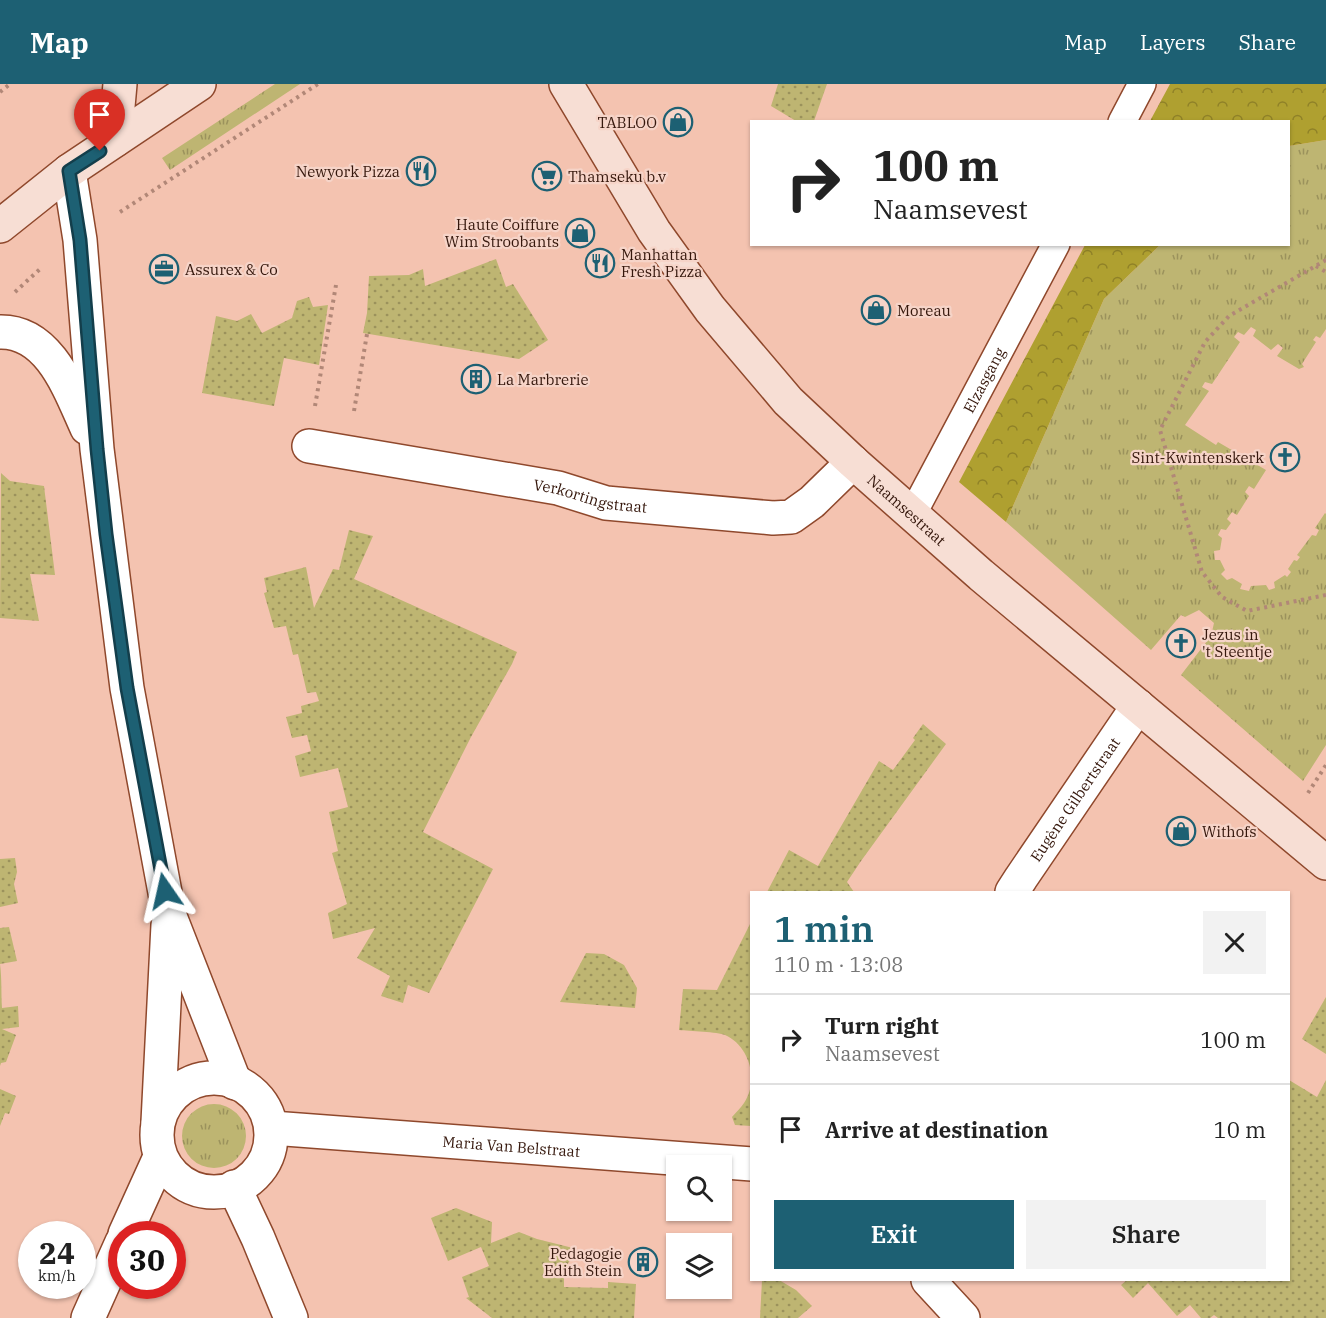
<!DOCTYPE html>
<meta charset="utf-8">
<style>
:root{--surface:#fff;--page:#f2f2f2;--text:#222;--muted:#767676;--line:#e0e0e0;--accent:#1d6073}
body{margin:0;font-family:"IBM Plex Serif",serif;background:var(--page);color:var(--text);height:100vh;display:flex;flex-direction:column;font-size:22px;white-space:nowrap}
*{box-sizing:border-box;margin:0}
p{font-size:20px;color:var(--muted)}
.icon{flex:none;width:33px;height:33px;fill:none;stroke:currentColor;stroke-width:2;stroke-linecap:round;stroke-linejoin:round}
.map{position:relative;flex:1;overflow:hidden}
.sheet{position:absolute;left:750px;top:807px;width:540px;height:390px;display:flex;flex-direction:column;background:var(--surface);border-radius:0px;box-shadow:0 2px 4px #0004}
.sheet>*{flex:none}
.guide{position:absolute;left:750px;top:36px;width:540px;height:126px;border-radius:0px;box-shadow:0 2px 4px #0004;background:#fff;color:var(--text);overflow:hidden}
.controls{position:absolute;left:666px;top:1071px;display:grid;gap:12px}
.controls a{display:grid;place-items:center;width:66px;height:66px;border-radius:0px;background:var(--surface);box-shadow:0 2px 4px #0004;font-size:30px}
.speed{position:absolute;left:18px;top:1137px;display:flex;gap:12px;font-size:30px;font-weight:700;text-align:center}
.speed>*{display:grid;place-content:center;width:78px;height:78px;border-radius:50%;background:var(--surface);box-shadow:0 2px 4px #0004;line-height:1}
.speed small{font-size:15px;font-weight:400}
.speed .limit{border:9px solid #d22;background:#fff;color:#111}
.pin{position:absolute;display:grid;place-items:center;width:51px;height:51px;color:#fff;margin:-62px -26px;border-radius:50% 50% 50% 0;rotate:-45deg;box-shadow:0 0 6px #0007}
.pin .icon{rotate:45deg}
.me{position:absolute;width:66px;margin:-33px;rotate:349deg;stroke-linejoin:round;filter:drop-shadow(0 0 4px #0008)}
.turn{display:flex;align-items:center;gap:21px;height:126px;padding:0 24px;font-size:27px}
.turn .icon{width:78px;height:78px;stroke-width:2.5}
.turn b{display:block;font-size:42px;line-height:51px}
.round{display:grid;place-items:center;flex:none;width:63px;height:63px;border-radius:0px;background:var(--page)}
.head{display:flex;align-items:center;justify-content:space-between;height:102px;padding:0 24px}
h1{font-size:36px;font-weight:600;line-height:45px;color:var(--accent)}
.button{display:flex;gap:12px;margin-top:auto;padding:12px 24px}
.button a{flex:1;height:69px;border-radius:0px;background:var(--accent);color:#fff;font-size:24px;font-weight:600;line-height:69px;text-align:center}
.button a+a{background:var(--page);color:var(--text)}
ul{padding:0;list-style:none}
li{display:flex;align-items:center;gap:18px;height:90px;padding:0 24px;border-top:2px solid var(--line)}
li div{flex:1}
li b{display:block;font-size:22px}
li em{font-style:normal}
header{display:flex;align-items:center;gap:36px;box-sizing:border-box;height:84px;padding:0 30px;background:var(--accent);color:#fff}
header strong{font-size:28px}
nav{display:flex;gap:33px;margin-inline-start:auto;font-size:21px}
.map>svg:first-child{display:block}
.grass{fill:url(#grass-tufts)}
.forest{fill:url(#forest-crowns)}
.park{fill:url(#park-dots)}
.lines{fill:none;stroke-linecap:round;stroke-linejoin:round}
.lane-casing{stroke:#8f482c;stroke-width:30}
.street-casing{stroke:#8f482c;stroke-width:36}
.secondary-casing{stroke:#8f482c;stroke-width:36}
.path{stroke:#b18777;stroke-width:4;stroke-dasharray:3 4.5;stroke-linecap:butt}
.lane{stroke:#fff;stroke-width:27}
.street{stroke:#fff;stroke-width:33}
.secondary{stroke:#f7ded4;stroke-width:33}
.route-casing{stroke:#133e4b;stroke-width:15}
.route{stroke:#1d6073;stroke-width:10}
.labels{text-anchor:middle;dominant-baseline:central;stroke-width:4.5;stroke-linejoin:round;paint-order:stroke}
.poi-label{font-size:15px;fill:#35170c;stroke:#f6d4c8;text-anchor:start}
.street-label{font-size:15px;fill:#35170c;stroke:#f6d4c8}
</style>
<header>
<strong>Map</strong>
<nav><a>Map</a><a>Layers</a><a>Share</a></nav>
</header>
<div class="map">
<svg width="1326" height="1234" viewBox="0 0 1326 1234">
<defs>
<pattern id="grass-tufts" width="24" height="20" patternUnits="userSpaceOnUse" patternTransform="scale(1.5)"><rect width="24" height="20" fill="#beb572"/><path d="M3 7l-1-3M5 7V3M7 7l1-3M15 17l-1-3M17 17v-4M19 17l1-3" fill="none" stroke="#9b925c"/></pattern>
<pattern id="forest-crowns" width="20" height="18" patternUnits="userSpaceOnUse" patternTransform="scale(1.5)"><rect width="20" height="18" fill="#afa030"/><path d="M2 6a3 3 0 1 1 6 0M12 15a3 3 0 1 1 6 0" fill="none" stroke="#8f8127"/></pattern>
<pattern id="park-dots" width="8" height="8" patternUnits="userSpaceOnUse" patternTransform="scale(1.5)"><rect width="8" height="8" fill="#beb572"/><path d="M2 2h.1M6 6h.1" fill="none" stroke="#9b925c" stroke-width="1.8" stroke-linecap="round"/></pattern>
</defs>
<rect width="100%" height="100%" fill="#f4c3b0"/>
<path class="grass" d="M 275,0 L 300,0 L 170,86 L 162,74 Z
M 1326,56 L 1326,245 L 1320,254 L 1316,252 L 1313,256 L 1316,258 L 1302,280 L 1304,283 L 1299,285 L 1277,272 L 1283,264 L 1278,260 L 1271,266 L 1253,252 L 1256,246 L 1251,243 L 1244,251 L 1238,248 L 1234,253 L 1240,258 L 1212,300 L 1205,298 L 1202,303 L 1209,307 L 1185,341 L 1216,361 L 1218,358 L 1266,386 L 1254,405 L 1249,402 L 1245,408 L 1249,412 L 1237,431 L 1232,428 L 1227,435 L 1231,439 L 1226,446 L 1221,445 L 1218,451 L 1222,454 L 1220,466 L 1214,467 L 1215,476 L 1220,476 L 1225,486 L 1221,490 L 1227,496 L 1232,494 L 1242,500 L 1240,505 L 1249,507 L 1251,502 L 1266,501 L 1269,506 L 1275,504 L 1274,498 L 1285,491 L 1287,493 L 1291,488 L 1288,485 L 1294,476 L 1297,477 L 1300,473 L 1297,471 L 1312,451 L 1316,452 L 1319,446 L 1315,444 L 1325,429 L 1326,430 L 1326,661 L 1303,697 L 1181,591 L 1211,552 L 1214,539 L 1199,526 L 1185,533 L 1181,531 L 1151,566 L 1006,438 L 1104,215 L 1160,161 L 1288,160 L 1289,62 Z
M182 1052a32 32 0 1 1 64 0a32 32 0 1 1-64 0Z"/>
<path class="forest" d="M 1170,0 L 1326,0 L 1326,56 L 1289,62 L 1288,38 L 1150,37 Z
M 1085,161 L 1160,161 L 1104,215 L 1006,438 L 959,398 Z"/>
<path class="park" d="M 778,0 L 827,0 L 814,37 L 796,37 L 771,22 Z
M 496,175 L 506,203 L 513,200 L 548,256 L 519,275 L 363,249 L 367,229 L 369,192 L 409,191 L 423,185 L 425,202 Z
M 309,213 L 313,223 L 328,221 L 319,281 L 284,274 L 274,322 L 202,309 L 216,232 L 237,237 L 251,230 L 262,249 L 292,234 L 297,217 Z
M 1,389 L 10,397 L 44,402 L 55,491 L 30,490 L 39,537 L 0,534 Z
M 349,446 L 373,452 L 354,495 L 517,568 L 512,580 L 471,653 L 423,748 L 493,785 L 429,909 L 408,901 L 403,919 L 381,912 L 390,892 L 357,874 L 375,844 L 333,855 L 328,829 L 347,820 L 332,769 L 338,767 L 329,728 L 348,723 L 338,684 L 300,693 L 295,672 L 311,667 L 307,651 L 292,654 L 286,633 L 302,629 L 301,622 L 319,617 L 316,608 L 307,609 L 298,570 L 293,571 L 286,542 L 274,544 L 264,509 L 267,508 L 264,494 L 306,483 L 314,524 L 333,485 L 339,486 Z
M 923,640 L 946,660 L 861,777 L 847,798 L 854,808 L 767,808 L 789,766 L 818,782 L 879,677 L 893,686 L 915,656 L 913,654 Z
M 15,774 L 17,788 L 14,800 L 18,819 L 0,823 L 0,775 Z
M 751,838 L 751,1042 L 735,1041 L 732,1033 C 736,1028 741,1024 744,1019 C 759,997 750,962 725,951 C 718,948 689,947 679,946 L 683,905 L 717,906 Z
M 9,843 L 17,877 L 0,880 C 2,896 1,908 2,924 L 18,922 L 19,943 L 2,945 L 16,951 L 6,978 L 1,979 L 0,982 L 0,844 Z
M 586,869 L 604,870 L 624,881 L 637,904 L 635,924 L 560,918 Z
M 1326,913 L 1326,970 L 1302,955 Z
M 1289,996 L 1317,1013 L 1326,996 L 1326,1234 L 1218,1234 L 1214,1231 L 1210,1234 L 1201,1234 L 1190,1221 L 1177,1232 L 1148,1199 L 1133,1214 L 1121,1201 L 1127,1196 L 1288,1196 Z
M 0,1005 L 16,1012 L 9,1030 L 5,1029 L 0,1042 Z
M 456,1124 L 492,1138 L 491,1159 L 519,1148 L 537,1155 L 577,1165 L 564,1186 L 564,1203 L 608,1204 L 608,1198 L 636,1200 L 634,1234 L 492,1234 L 466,1214 L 469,1213 L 462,1193 L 489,1182 L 481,1163 L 448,1177 L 431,1134 Z
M 762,1196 L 779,1196 L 796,1206 L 812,1222 L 798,1234 L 760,1234 Z"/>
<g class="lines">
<g class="lane-casing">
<g id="lane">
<path d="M 1122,38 L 1142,0"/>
<path id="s1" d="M 912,431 L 1056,160"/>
</g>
</g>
<g class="street-casing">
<g id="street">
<path d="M 69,87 L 80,156 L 97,365 L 127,604 L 169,830 L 235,999"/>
<path d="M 0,248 C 50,247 70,307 87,344"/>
<path id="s2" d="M 309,362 L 558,404 L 606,419 L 773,434 L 791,433 L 812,418 L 853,378"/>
<path id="s3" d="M 1012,808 L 1021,794 L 1138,622"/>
<circle cx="214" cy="1051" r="57"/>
<path d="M 158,1038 L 168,841"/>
<path id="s4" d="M 272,1044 L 752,1080"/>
<path d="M 234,1103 L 258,1154 L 291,1234"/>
<path d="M 125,1150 L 160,1073"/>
<path d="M 928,1196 L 963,1234"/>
<path d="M 88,1234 L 122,1158"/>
</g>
</g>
<g class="secondary-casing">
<g id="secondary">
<path id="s5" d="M 566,0 L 654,147 L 710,225 L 788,317 L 853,378 L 981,491 L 1326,779"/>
<path d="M 115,56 L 120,0"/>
<path d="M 0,142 L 69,87 L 199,0"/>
</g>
</g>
<path class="path" d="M 0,8 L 10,0
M 120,128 L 318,0
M 1326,176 L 1229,232 L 1205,258 L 1160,346 L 1202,488 L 1222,513 L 1247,527 L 1326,511
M 1316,182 L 1326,188
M 15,208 L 40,185
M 315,322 L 336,201
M 354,327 L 367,250
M 1308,709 L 1326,681"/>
<use href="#lane" class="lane"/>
<use href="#street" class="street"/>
<use href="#secondary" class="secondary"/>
</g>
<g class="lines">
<g class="route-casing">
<path id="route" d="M 100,67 L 69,87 L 80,156 L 97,365 L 106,450 L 127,604 L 165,807"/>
</g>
<use href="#route" class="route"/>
</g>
<defs>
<g id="shop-ring" transform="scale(1.5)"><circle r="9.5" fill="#f6d4c8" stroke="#1d6073" stroke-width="1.5"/><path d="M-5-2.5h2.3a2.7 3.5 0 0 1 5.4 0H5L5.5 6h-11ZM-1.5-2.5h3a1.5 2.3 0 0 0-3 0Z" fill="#1d6073"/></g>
<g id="restaurant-ring" transform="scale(1.5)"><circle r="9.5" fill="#f6d4c8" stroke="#1d6073" stroke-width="1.5"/><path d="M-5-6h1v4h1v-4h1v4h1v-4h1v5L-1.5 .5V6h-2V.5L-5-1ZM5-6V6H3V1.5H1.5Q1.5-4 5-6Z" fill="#1d6073"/></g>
<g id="supermarket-ring" transform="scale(1.5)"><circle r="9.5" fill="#f6d4c8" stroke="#1d6073" stroke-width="1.5"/><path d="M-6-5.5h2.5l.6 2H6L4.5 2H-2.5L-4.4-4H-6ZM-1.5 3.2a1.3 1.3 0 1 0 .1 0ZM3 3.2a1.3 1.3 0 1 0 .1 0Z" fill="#1d6073"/></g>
<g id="office-ring" transform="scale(1.5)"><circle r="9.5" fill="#f6d4c8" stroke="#1d6073" stroke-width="1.5"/><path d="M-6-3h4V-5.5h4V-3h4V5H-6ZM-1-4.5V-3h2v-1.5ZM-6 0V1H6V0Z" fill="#1d6073"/></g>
<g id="building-ring" transform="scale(1.5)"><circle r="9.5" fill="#f6d4c8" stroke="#1d6073" stroke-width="1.5"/><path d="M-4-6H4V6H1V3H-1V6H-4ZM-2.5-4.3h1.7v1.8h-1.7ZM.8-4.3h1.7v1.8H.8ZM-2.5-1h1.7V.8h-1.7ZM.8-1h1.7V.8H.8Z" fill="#1d6073"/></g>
<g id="church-ring" transform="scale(1.5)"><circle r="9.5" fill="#f6d4c8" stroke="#1d6073" stroke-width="1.5"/><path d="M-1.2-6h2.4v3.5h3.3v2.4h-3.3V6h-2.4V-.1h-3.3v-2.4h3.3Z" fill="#1d6073"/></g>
</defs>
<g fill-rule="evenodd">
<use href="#shop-ring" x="678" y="38"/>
<use href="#restaurant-ring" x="421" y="87"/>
<use href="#supermarket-ring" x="547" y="92"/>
<use href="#shop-ring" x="580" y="149"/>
<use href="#restaurant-ring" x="600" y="179"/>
<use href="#office-ring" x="164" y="185"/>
<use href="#shop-ring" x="876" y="226"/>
<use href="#building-ring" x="476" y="295"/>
<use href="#church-ring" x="1285" y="373"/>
<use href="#church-ring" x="1181" y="559"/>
<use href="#shop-ring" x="1181" y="747"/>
<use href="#building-ring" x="643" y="1178"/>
</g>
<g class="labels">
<g class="poi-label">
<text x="657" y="38" text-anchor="end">TABLOO</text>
<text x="400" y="87" text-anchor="end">Newyork Pizza</text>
<text x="568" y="92">Thamseku b.v</text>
<text x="559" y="140" text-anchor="end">Haute Coiffure<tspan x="559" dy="17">Wim Stroobants</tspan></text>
<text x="621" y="170">Manhattan<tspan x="621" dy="17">Fresh Pizza</tspan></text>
<text x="185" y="185">Assurex &amp; Co</text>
<text x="897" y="226">Moreau</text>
<text x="497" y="295">La Marbrerie</text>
<text x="1264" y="373" text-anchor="end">Sint-Kwintenskerk</text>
<text x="1202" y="550">Jezus in<tspan x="1202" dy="17">'t Steentje</tspan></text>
<text x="1202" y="747">Withofs</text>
<text x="622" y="1169" text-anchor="end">Pedagogie<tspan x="622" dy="17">Edith Stein</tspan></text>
</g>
<g class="street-label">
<text stroke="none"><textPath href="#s1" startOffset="153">Elzasgang</textPath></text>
<text stroke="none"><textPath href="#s2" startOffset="286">Verkortingstraat</textPath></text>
<text stroke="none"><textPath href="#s5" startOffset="549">Naamsestraat</textPath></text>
<text stroke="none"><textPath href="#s3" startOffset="112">Eugène Gilbertstraat</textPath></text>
<text stroke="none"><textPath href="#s4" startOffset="240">Maria Van Belstraat</textPath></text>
</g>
</g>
</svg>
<div class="controls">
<a><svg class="icon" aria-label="search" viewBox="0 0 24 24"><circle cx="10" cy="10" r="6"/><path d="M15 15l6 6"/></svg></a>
<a><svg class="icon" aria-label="layers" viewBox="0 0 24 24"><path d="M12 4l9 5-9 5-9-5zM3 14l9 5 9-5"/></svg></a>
</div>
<div class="speed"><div>24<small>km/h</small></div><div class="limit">30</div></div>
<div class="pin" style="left:100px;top:67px;background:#d93025"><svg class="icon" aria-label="arrive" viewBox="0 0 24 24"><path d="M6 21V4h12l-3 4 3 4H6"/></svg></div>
<svg class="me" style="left:165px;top:807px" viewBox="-20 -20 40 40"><path d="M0-17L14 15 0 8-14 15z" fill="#1d6073" stroke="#fff" stroke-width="4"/></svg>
<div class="guide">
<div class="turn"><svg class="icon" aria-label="right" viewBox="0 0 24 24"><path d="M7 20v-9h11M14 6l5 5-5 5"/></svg><div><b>100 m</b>Naamsevest</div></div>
</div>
<section class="sheet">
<div class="head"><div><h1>1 min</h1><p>110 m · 13:08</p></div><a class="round"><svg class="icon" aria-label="close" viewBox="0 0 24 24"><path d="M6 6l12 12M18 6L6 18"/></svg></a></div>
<ul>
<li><svg class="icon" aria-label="right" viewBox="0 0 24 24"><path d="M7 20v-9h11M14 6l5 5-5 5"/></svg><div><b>Turn right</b><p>Naamsevest</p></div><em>100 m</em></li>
<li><svg class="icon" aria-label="arrive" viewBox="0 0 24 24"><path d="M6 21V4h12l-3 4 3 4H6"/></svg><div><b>Arrive at destination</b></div><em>10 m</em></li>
</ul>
<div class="button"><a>Exit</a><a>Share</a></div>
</section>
</div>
